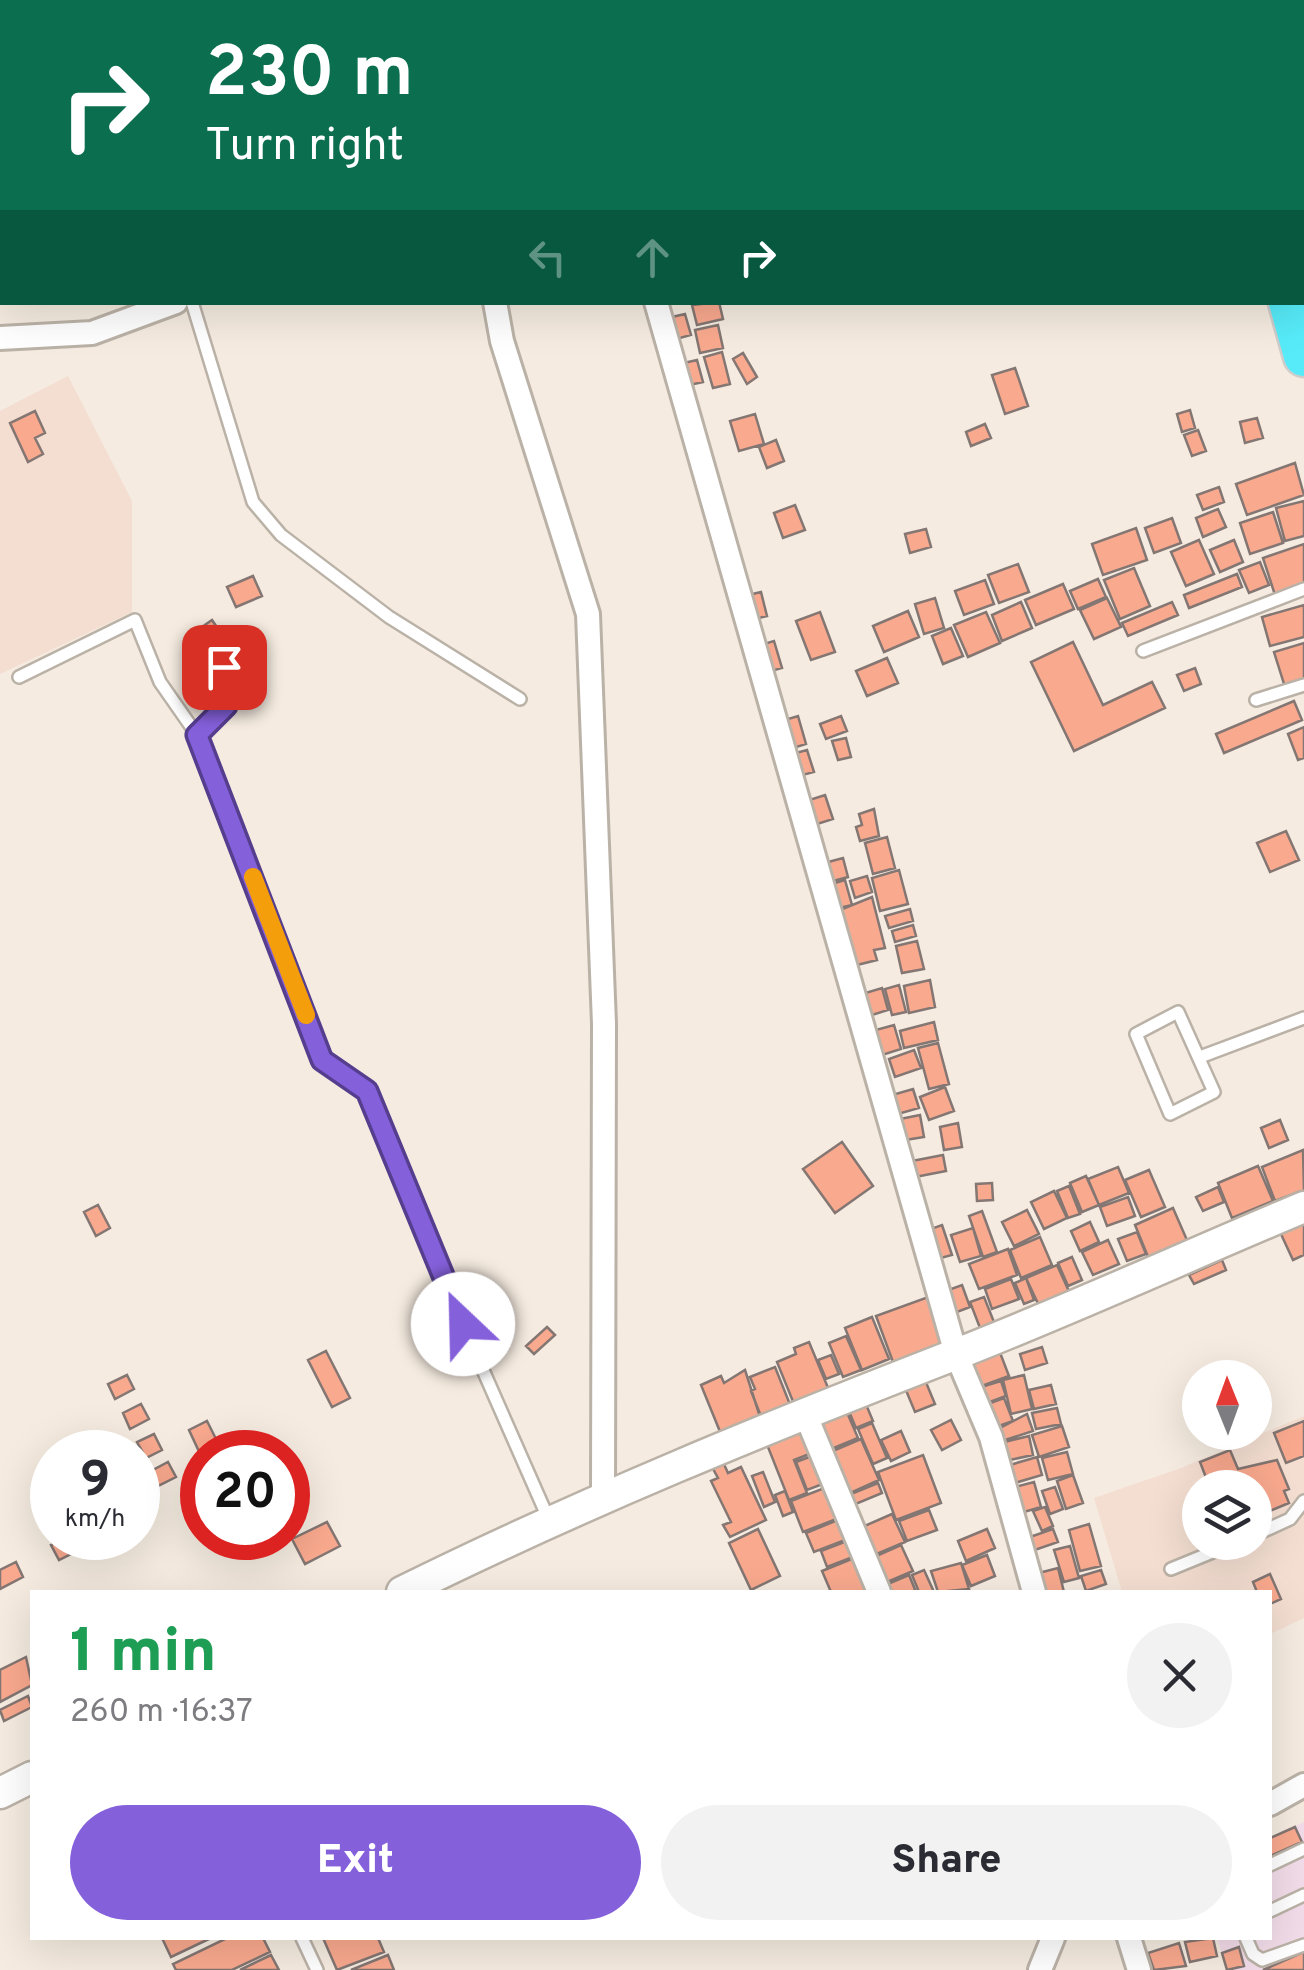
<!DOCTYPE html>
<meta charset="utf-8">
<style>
:root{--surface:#fff;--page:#f2f2f3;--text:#2b2b33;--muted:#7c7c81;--accent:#8560db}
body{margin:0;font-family:Overpass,sans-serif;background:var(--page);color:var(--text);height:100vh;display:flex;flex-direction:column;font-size:38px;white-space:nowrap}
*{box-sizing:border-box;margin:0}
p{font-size:32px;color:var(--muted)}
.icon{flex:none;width:55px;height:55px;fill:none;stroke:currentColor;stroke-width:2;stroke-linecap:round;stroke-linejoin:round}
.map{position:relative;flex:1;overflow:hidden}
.drawer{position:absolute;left:30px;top:1590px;width:1242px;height:350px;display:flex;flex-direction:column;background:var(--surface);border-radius:0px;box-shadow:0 10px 40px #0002}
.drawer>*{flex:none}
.hud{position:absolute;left:0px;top:0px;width:1305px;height:305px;box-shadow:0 10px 40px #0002;background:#0b6e4f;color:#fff;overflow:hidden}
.needle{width:65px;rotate:359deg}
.controls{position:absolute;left:1182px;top:1360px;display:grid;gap:20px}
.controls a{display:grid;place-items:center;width:90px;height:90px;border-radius:50%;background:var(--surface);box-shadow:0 10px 40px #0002;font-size:50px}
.speed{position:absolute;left:30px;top:1430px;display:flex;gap:20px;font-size:50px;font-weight:700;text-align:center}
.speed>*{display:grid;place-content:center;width:130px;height:130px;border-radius:50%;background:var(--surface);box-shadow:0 10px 40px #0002;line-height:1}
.speed small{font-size:25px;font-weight:400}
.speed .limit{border:15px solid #d22;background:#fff;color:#111}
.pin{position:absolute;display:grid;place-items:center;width:85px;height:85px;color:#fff;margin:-42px;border-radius:20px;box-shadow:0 5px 15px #0006}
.me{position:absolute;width:110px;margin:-55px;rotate:336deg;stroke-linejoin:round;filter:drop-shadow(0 0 8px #0008)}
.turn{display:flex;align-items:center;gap:35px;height:210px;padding:0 40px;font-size:45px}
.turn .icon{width:130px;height:130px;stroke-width:2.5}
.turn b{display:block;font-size:70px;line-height:85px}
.lanes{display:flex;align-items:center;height:95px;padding:0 40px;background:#0003;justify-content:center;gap:50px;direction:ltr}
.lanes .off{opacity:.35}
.round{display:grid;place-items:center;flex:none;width:105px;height:105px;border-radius:52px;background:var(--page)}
.head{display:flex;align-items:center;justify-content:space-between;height:170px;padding:0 40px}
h1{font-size:60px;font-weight:800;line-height:75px;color:#1e9e55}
.button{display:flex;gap:20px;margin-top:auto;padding:20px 40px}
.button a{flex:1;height:115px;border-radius:60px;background:var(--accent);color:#fff;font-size:40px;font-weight:800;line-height:115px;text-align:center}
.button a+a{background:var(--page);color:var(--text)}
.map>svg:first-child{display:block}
.industrial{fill:#f4ded1;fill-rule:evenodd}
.medical{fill:#f2dce9}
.building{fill:#f9a98e;stroke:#847672;stroke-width:2.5}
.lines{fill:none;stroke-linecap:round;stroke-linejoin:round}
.lane-casing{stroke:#bbb2a7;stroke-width:16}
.street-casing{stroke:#bbb2a7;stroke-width:28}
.secondary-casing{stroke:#bbb2a7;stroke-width:35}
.highway-casing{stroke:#cecdcc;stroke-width:45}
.lane{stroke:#fff;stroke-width:11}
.street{stroke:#fff;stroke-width:22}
.secondary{stroke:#fff;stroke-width:30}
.highway{stroke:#57ebf9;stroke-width:40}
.route-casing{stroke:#563e8e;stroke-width:25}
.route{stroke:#8560db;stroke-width:18}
.slow{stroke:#f59e0b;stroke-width:18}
</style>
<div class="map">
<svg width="1304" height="1970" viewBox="0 0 1304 1970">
<rect width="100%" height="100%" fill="#f5ebe0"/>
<path class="industrial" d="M 68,376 L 132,501 L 132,612 L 0,674 L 0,411 Z
M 1304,1416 L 1304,1618 L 1270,1634 L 1270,1592 L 1122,1592 L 1094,1498 L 1181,1468 ZM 1200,1488 L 1255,1488 L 1255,1542 L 1200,1542 Z"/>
<path class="medical" d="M 1304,1822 L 1304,1970 L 1227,1970 L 1217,1938 L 1270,1938 L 1270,1838 Z"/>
<path class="building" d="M 719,302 L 723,319 L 697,325 L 692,305 Z
M 685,314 L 691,335 L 669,341 L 663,319 Z
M 718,325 L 723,348 L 700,353 L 695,330 Z
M 722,352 L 730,384 L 713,388 L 704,357 Z
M 743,353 L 757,377 L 747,384 L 733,359 Z
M 697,360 L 703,382 L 680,387 L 675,365 Z
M 1015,368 L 1028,406 L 1005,414 L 992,375 Z
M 1190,410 L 1195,428 L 1182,432 L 1177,414 Z
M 35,411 L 45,433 L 35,438 L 43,454 L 28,462 L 10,423 Z
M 755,414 L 764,444 L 739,451 L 730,421 Z
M 1257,418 L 1263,438 L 1245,443 L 1240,422 Z
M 985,424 L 991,438 L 971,446 L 966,432 Z
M 1198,430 L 1206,451 L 1192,456 L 1184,435 Z
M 776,440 L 784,461 L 767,468 L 759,447 Z
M 1295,463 L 1304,495 L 1247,515 L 1236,484 Z
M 1219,487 L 1224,502 L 1203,510 L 1197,495 Z
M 1304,501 L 1304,536 L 1285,541 L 1276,508 Z
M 795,505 L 805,530 L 783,538 L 774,513 Z
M 1218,509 L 1226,527 L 1203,537 L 1196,518 Z
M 1273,512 L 1283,543 L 1250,554 L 1240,523 Z
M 1172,518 L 1181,543 L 1154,553 L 1145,528 Z
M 1136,528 L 1147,560 L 1103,575 L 1092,544 Z
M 926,529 L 931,547 L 910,553 L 905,534 Z
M 1199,540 L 1214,574 L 1186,586 L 1171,552 Z
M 1234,540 L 1243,562 L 1220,572 L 1210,550 Z
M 1304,544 L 1304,586 L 1275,595 L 1263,558 Z
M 1260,562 L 1269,585 L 1249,593 L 1239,570 Z
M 1018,564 L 1029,592 L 999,603 L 988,575 Z
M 1134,568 L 1150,606 L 1120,619 L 1104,580 Z
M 1237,574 L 1242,587 L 1189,608 L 1184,595 Z
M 253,576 L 262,596 L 236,607 L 227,587 Z
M 1098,579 L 1106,597 L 1078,609 L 1070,591 Z
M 985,580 L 994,604 L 964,615 L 955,591 Z
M 1063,584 L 1074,609 L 1036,625 L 1025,600 Z
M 761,592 L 767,616 L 751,620 L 744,596 Z
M 935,598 L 944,628 L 924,634 L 915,604 Z
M 1107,598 L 1121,627 L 1094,639 L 1080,610 Z
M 1021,602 L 1032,628 L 1002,641 L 992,615 Z
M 1172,602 L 1178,615 L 1128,636 L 1122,623 Z
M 1304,605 L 1304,637 L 1270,646 L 1262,617 Z
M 908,611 L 919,637 L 884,652 L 873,626 Z
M 820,612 L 835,652 L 811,660 L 796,621 Z
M 986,612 L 1000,643 L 968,657 L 954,625 Z
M 212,620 L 223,636 L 210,645 L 199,629 Z
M 951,628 L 963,656 L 943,664 L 932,636 Z
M 774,641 L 782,668 L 764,673 L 757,646 Z
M 1073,642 L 1103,705 L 1152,682 L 1165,708 L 1074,751 L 1031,662 Z
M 1304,643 L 1304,681 L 1285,687 L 1274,652 Z
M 887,658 L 898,683 L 867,696 L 856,671 Z
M 1195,668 L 1201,684 L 1184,691 L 1177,675 Z
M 1294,701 L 1302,720 L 1224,753 L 1216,734 Z
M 798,716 L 806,744 L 787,750 L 778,722 Z
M 841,716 L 847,731 L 826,739 L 820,724 Z
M 1304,727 L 1304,758 L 1298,760 L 1288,734 Z
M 846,738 L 851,757 L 838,760 L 832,741 Z
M 807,750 L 814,772 L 795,777 L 788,755 Z
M 825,795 L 833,819 L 811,826 L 803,802 Z
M 874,809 L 879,836 L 860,841 L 856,827 L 862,825 L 859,814 Z
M 1286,831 L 1299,860 L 1270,872 L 1257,843 Z
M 887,837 L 895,868 L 873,874 L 865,843 Z
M 843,858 L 848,877 L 826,883 L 821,864 Z
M 899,870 L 908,904 L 880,911 L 872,878 Z
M 867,876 L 872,892 L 855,898 L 850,881 Z
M 845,880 L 852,905 L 835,909 L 828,885 Z
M 872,897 L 885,948 L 874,950 L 877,960 L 849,967 L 835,912 Z
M 910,909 L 913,921 L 889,928 L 885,916 Z
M 913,925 L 916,936 L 895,942 L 892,931 Z
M 917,941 L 924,969 L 902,973 L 896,946 Z
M 930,980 L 935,1007 L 909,1013 L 904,986 Z
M 899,985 L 906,1012 L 892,1015 L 885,989 Z
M 882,988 L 888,1010 L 869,1016 L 862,994 Z
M 934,1022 L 938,1040 L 904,1048 L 900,1031 Z
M 894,1025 L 901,1049 L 879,1056 L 872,1031 Z
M 938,1043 L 949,1084 L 929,1089 L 918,1048 Z
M 914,1050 L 921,1068 L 895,1077 L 889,1059 Z
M 945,1087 L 954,1111 L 929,1120 L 920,1097 Z
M 913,1089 L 919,1108 L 898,1114 L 892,1095 Z
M 920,1115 L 924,1137 L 899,1141 L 895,1120 Z
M 1280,1120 L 1288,1140 L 1269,1148 L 1261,1128 Z
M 958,1123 L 962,1147 L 944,1150 L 940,1127 Z
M 842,1142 L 873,1186 L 835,1213 L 803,1169 Z
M 1303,1150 L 1304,1190 L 1275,1201 L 1262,1167 Z
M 943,1155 L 946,1171 L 915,1177 L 912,1161 Z
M 1258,1166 L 1273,1201 L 1232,1218 L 1218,1183 Z
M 1118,1167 L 1129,1193 L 1099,1205 L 1088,1179 Z
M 1149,1170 L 1165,1207 L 1141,1217 L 1125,1180 Z
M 1086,1176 L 1099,1205 L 1082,1212 L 1070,1183 Z
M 992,1183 L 993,1200 L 977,1201 L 976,1184 Z
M 1069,1186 L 1080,1214 L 1068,1218 L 1057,1191 Z
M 1218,1187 L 1224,1202 L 1203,1211 L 1196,1197 Z
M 1054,1191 L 1067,1218 L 1044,1229 L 1031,1202 Z
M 1128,1197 L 1135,1216 L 1107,1226 L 1100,1207 Z
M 98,1205 L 110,1228 L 96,1236 L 84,1212 Z
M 1173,1208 L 1190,1247 L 1151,1264 L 1135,1225 Z
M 1027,1210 L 1039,1234 L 1014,1246 L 1002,1222 Z
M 982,1211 L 997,1252 L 983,1257 L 969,1216 Z
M 1090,1222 L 1099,1242 L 1080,1251 L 1071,1231 Z
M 1304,1222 L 1304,1255 L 1293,1260 L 1280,1232 Z
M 942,1225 L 952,1255 L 937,1259 L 928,1230 Z
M 973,1228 L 981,1256 L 960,1262 L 951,1235 Z
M 1137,1232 L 1146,1254 L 1127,1261 L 1118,1239 Z
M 1040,1237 L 1052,1265 L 1021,1278 L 1010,1250 Z
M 1108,1240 L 1119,1264 L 1093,1275 L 1082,1252 Z
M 1008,1249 L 1017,1275 L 979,1289 L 969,1264 Z
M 1072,1257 L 1082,1280 L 1068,1286 L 1058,1263 Z
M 1222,1260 L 1226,1270 L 1194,1284 L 1189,1275 Z
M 1057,1265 L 1072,1298 L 1042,1312 L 1026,1278 Z
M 1026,1278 L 1034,1300 L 1024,1304 L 1015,1283 Z
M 1011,1279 L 1019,1299 L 992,1309 L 985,1289 Z
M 962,1285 L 970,1307 L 952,1314 L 943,1292 Z
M 931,1296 L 950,1348 L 927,1350 L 893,1362 L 876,1316 Z
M 984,1297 L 996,1327 L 982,1333 L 970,1302 Z
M 872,1317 L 889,1359 L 862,1370 L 845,1328 Z
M 547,1327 L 555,1335 L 534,1354 L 526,1346 Z
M 846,1336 L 861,1370 L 843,1377 L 829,1343 Z
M 809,1342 L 831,1395 L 796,1409 L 777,1362 L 796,1354 L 794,1348 Z
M 1042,1347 L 1047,1363 L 1025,1370 L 1020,1354 Z
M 999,1350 L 1009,1376 L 979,1387 L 969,1361 Z
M 326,1351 L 350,1398 L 332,1407 L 308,1360 Z
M 831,1355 L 839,1374 L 826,1379 L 818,1360 Z
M 775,1367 L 793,1412 L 764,1424 L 751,1391 L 755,1389 L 750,1377 Z
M 745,1370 L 762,1423 L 723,1439 L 701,1385 L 721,1376 L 724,1383 Z
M 127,1375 L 134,1389 L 115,1399 L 108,1384 Z
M 1024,1375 L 1032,1409 L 1011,1414 L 1003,1380 Z
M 925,1380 L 935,1404 L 915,1412 L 905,1388 Z
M 1001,1381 L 1006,1396 L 987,1403 L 981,1387 Z
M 1051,1385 L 1056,1404 L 1034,1409 L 1029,1390 Z
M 1004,1398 L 1013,1421 L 993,1428 L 985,1405 Z
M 865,1402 L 873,1421 L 856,1428 L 848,1409 Z
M 141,1404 L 149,1419 L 130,1429 L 123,1413 Z
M 1057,1408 L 1061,1424 L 1036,1429 L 1032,1413 Z
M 846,1410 L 858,1438 L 829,1450 L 817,1423 Z
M 1027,1414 L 1033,1431 L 1002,1441 L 998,1429 Z
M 951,1420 L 961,1440 L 942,1450 L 931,1430 Z
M 207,1421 L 221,1449 L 202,1452 L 202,1458 L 189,1430 Z
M 1304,1421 L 1304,1456 L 1286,1463 L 1274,1433 Z
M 872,1423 L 887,1458 L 873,1464 L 858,1429 Z
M 807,1426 L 817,1451 L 794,1460 L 807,1493 L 789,1500 L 766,1442 Z
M 1062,1426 L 1069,1447 L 1039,1457 L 1032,1435 Z
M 901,1431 L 910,1452 L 891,1461 L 881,1440 Z
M 154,1434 L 162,1450 L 146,1458 L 137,1442 Z
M 1029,1436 L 1033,1455 L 1005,1461 L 1000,1443 Z
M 861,1439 L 879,1480 L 846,1495 L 828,1453 Z
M 1230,1450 L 1238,1469 L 1277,1460 L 1289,1489 L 1284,1491 L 1289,1503 L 1255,1517 L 1255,1488 L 1210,1488 L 1200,1462 Z
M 1067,1452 L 1073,1474 L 1048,1480 L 1042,1458 Z
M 817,1454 L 828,1482 L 807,1490 L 796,1462 Z
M 923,1455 L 941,1503 L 896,1520 L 878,1472 Z
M 1037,1457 L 1042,1475 L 1008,1485 L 1003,1467 Z
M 168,1462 L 176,1477 L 158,1486 L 151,1471 Z
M 723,1462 L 728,1473 L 741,1467 L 766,1520 L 730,1537 L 723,1525 L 731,1522 L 711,1481 L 718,1478 L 712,1467 Z
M 763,1472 L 775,1502 L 764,1507 L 752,1476 Z
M 1073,1475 L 1083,1503 L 1066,1509 L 1057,1481 Z
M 1034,1482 L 1041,1507 L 1014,1515 L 1007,1489 Z
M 878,1483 L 882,1493 L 851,1506 L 846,1496 Z
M 832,1485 L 844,1516 L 803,1532 L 791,1501 Z
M 1055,1487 L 1063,1509 L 1050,1514 L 1042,1491 Z
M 785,1491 L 793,1512 L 783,1516 L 775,1495 Z
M 1045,1507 L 1053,1526 L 1042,1531 L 1033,1511 Z
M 929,1510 L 937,1530 L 907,1541 L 899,1521 Z
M 892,1514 L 905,1542 L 872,1556 L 860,1528 Z
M 845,1517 L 853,1537 L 814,1552 L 806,1533 Z
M 327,1522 L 340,1546 L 305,1564 L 292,1539 Z
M 1089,1524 L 1101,1566 L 1080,1571 L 1069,1530 Z
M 758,1529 L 780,1576 L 751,1590 L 729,1543 Z
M 987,1529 L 995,1548 L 966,1561 L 958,1541 Z
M 1053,1529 L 1058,1542 L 1029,1552 L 1024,1539 Z
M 67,1538 L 85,1538 L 89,1545 L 59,1560 L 51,1545 Z
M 852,1539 L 858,1555 L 827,1567 L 821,1551 Z
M 901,1545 L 913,1571 L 885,1583 L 874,1557 Z
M 1070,1546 L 1079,1578 L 1064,1582 L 1054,1550 Z
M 987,1555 L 995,1576 L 971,1586 L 962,1565 Z
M 859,1556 L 867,1592 L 831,1592 L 822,1571 Z
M 16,1562 L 23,1577 L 0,1589 L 0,1570 Z
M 961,1563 L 969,1589 L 938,1592 L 931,1571 Z
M 1058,1568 L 1064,1592 L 1040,1592 L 1035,1574 Z
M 924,1570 L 934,1592 L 919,1592 L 912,1575 Z
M 1101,1570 L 1106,1584 L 1086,1591 L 1081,1576 Z
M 1270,1574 L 1281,1599 L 1270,1604 L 1270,1592 L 1257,1592 L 1253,1582 Z
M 909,1575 L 916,1592 L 886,1592 L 883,1586 Z
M 26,1657 L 32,1685 L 0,1702 L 0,1670 Z
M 28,1696 L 32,1707 L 4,1721 L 0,1710 Z
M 1295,1827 L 1302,1842 L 1270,1856 L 1270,1838 Z
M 162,1938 L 211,1938 L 171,1957 Z
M 227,1938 L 263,1938 L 270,1952 L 232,1970 L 176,1970 L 173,1964 Z
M 323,1938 L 378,1938 L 384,1952 L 337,1970 Z
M 1213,1938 L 1217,1956 L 1190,1962 L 1185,1942 Z
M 1179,1943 L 1186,1966 L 1154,1970 L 1148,1953 Z
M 1239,1947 L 1244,1966 L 1227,1970 L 1222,1953 Z
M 1304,1952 L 1304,1970 L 1263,1970 Z
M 271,1955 L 279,1970 L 240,1970 Z
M 388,1955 L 394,1970 L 351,1970 Z"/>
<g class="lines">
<g class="lane-casing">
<path id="lane" d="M 1302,32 L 1304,32
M 192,302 L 253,502 L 281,535 L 389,617 L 520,699
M 1143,651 L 1304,589
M 19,677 L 135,620 L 160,682 L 197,735 L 323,1060 L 367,1091 L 420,1227 L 549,1520
M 1256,700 L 1304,685
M 197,735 L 226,706 L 224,633
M 1178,1012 L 1214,1092 L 1170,1114 L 1136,1034 Z
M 1200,1057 L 1304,1018
M 1255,1535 L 1290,1519 L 1304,1501
M 1171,1569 L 1237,1542
M 1270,1865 L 1304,1849
M 1270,1911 L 1304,1895
M 302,1938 L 317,1970
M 1246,1938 L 1253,1954 L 1262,1960 L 1304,1945"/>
</g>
<g class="street-casing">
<path id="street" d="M 92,0 L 93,2
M 187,0 L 188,2
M 293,0 L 295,2
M 404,0 L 406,2
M 570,0 L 571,2
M 766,2 L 772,0
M 1000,2 L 1007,0
M 0,30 L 2,35
M 1302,79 L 1304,78
M 0,228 L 2,233
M 495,302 L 502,341 L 588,614 L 604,1024 L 603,1495
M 656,302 L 956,1354 L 991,1437 L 1034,1592
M 0,338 L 92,333 L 176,302
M 804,1411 L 879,1592
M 1270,1804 L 1304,1785
M 1129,1938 L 1139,1970
M 1040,1970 L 1053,1938"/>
</g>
<g class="secondary-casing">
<path id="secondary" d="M 402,1592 C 582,1503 766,1428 954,1355 C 1072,1309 1187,1256 1304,1207
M 0,1793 L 32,1777"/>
</g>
<g class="highway-casing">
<path id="highway" d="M 1202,0 L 1203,2
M 1289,302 L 1304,356"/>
</g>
<use href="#lane" class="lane"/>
<use href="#street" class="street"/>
<use href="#secondary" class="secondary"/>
<use href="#highway" class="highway"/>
</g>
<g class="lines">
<g class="route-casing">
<path id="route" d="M 224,667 L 226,706 L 197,735 L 322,1060 L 367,1091 L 463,1324"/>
</g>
<use href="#route" class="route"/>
<path class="slow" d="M 253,877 L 306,1015"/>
</g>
</svg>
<div class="controls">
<a><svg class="needle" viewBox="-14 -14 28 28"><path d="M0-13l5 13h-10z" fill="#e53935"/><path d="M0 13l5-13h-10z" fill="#7c7c81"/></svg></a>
<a><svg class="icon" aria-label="layers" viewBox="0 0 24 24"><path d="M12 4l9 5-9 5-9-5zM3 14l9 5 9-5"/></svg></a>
</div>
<div class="speed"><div>9<small>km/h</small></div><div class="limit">20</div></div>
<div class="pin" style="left:224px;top:667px;background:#d93025"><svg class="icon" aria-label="arrive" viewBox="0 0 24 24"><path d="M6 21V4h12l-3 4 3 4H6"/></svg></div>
<svg class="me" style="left:463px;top:1324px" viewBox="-20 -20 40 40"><circle r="19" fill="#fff"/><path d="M0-13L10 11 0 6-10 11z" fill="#8560db"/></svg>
<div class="hud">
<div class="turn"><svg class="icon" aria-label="right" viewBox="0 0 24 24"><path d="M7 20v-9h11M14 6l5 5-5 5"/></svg><div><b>230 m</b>Turn right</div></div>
<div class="lanes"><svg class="icon off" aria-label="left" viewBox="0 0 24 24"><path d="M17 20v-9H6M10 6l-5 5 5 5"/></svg><svg class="icon off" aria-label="ahead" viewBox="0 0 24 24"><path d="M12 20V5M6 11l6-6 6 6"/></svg><svg class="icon" aria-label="right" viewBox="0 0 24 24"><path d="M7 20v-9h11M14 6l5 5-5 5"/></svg></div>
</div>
<section class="drawer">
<div class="head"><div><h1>1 min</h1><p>260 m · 16:37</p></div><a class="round"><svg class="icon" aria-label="close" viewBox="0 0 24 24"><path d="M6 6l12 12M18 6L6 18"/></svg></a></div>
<div class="button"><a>Exit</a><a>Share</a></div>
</section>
</div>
